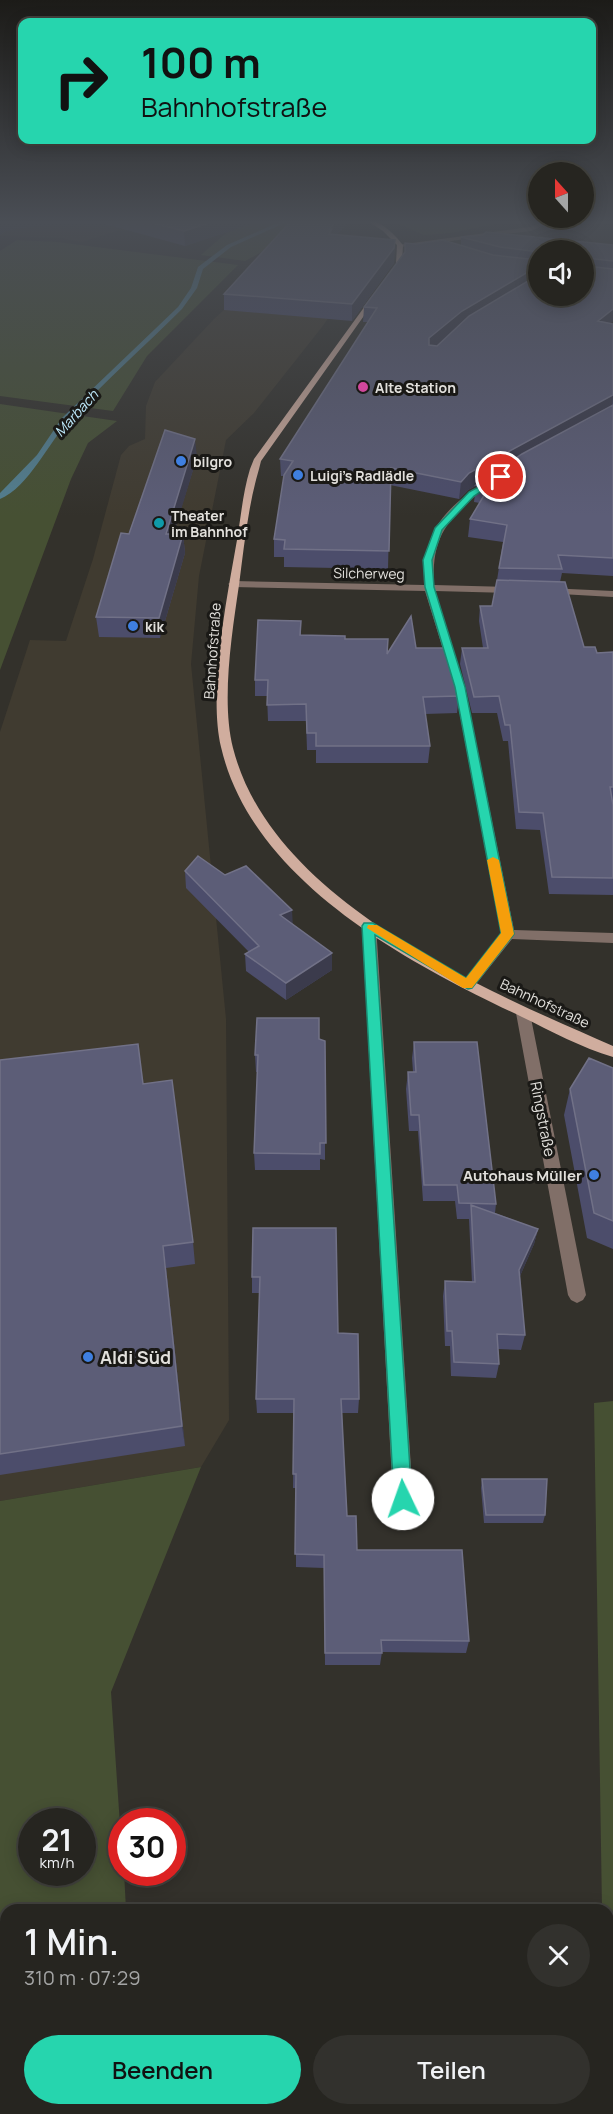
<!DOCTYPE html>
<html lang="de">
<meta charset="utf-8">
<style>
:root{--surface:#262520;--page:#32312d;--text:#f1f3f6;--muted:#a4a5a5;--line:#42423e;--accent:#26d5ae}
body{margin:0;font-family:Manrope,sans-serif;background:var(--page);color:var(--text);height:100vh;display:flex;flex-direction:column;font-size:22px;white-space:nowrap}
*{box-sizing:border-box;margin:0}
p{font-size:20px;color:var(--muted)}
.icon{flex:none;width:33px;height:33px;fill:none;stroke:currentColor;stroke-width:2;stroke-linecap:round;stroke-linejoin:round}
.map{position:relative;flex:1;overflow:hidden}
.details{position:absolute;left:0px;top:1904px;width:614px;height:212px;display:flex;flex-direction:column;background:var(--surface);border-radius:18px 18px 0 0;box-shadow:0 3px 15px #0003,0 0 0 2px var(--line)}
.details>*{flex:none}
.banner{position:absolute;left:18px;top:18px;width:578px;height:126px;border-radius:12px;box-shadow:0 3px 15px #0003,0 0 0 2px var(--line);background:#26d5ae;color:#111;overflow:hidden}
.needle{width:39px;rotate:339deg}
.controls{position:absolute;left:528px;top:162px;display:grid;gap:12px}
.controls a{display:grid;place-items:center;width:66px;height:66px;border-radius:50%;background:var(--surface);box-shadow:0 3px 15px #0003,0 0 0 2px var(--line);font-size:30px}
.speed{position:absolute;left:18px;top:1808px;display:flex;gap:12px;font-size:30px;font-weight:700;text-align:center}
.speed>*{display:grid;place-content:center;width:78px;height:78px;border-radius:50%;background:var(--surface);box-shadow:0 3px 15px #0003,0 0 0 2px var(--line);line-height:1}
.speed small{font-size:15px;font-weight:400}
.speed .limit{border:9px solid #d22;background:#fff;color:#111}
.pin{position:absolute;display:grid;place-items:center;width:51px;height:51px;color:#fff;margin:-26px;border:3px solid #fff;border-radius:50%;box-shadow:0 2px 6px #0007}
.me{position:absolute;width:66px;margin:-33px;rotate:357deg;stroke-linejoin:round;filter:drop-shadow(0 0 4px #0008)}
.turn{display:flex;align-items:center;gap:21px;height:126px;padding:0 24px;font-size:27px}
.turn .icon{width:78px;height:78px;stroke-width:2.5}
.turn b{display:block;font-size:42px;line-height:51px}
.round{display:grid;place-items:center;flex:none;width:63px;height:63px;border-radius:32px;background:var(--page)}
.headline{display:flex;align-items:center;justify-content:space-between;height:102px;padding:0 24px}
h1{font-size:36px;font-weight:600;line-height:45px}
.cta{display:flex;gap:12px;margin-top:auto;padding:12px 24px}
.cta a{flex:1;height:69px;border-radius:36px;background:var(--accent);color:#111;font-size:24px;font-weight:600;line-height:69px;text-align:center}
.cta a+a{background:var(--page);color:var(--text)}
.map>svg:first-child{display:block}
.built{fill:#403b30}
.green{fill:#465033;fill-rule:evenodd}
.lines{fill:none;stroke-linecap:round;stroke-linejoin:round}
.stream{fill:#537f90;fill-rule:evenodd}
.minor{fill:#816f68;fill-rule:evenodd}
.major{fill:#d0ad9e;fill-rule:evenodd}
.wall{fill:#4c4d6b;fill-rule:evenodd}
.shaded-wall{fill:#3b3b4c}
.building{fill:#5c5d77;stroke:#717187;stroke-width:1.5}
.route{fill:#26d5ae;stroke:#198a71;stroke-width:1.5}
.slow{fill:#f59e0b}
.hotel-dot{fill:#d1479c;stroke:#1a1916;stroke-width:2}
.shop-dot{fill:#3f7fe0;stroke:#1a1916;stroke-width:2}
.culture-dot{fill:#0f9aa8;stroke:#1a1916;stroke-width:2}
.labels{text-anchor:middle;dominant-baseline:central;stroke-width:6;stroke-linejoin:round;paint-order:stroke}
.far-poi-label{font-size:14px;font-weight:bold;fill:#e2e0dc;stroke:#1a1916;text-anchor:start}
.far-water-label{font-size:14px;font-style:italic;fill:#bee9fb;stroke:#1a1916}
.far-street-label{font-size:14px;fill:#e2e0dc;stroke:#1a1916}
.street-label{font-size:15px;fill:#e2e0dc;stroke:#1a1916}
.poi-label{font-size:15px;font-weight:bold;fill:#e2e0dc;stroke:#1a1916;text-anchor:end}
.near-poi-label{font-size:18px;font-weight:bold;fill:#e2e0dc;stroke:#1a1916;text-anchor:start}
</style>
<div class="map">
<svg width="613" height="2114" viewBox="0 0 613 2114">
<rect width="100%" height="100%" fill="#33312b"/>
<path class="built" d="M 0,220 L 154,220 L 81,242 L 61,238 L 0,236 Z
M 355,234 L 369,242 L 371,258 L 322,327 L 254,413 L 226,440 L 199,576 L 191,664 L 226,1019 L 229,1420 L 201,1467 L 0,1501 L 0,732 L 30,640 L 66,641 L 93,559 L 121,455 L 129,446 L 145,439 L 146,406 L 155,382 L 214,319 L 224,310 L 323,239 Z"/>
<path class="green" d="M 259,220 L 322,220 L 245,261 L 201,255 L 226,233 Z
M 389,220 L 513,220 L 451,233 L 424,235 Z
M 17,240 L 57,242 L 238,265 L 147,356 L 113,411 L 0,396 L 0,251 Z
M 0,404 L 117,421 L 88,443 L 71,479 L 0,670 Z
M 613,1401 L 613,2114 L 606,2114 L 608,1910 L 602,1909 L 594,1403 Z
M 201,1467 L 111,1692 L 121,1840 L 122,1872 L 124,1872 L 126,1909 L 6,1910 L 6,2007 L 0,1992 L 0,1501 ZM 32,1821 L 82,1821 L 82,1872 L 32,1872 Z
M 46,2109 L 189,2109 L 191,2114 L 48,2114 Z"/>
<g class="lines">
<path class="stream" d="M 284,220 L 291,220 L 231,247 L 203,269 L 197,288 L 182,309 C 145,346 105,381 69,420 C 50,441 28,488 0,499 L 0,493 L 37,455 L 62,418 L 178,307 L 191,288 L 198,267 L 227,245 Z"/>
<path class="minor" d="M 547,220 L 555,220 L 531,231 L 434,243 L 446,249 L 444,252 L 425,244 L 400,247 L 397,245 L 530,227 Z
M 490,480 L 497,482 C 491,488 481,491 474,497 C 442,525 432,543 434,585 L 514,587 L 519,590 L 514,593 L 435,591 L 465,688 L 514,930 L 613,933 L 613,943 L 512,939 L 473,988 L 468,990 L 461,985 L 501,933 L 455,688 L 425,591 L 233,587 L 228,584 L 233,581 L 424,585 C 422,532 445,506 490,480 Z
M 547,588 L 613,591 L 613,597 L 543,593 L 542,591 Z
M 369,921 L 376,925 L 413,1499 L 410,1506 L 403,1509 L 396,1506 L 393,1499 L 362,925 Z
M 523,1008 L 530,1013 L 586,1295 L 583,1300 L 577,1303 L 571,1300 L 568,1295 L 516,1013 Z"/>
<path class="major" d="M 366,220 C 381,220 394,234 403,245 L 402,264 L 391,278 L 386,277 L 396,264 L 397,245 L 383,231 Z
M 373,295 L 378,296 L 261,461 L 259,469 C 248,506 244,547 239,585 C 232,633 221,701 233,748 C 272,901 481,988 613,1046 L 613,1057 C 582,1048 551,1031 522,1017 C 408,963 252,881 221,747 C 208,692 227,597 237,540 C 241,516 243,492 250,469 L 254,459 Z"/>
</g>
<path class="wall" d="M 0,220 L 263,220 L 185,246 L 90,220 L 20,228 L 6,231 L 0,235 Z
M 292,220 L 350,220 L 337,235 L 395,240 L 394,263 L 352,321 L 224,310 L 224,294 Z
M 461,237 L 613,245 L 613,321 L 610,323 L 613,324 L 613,576 L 562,573 L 560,582 L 584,647 L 597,653 L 613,652 L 613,895 L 549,894 L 540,830 L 516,829 L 508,741 L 503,741 L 497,713 L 472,713 L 460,664 L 462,648 L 483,648 L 479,621 L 480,606 L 492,606 L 497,580 L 503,542 L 468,537 L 470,519 L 480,503 L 474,502 L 476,486 L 468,490 L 459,499 L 390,485 L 388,569 L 284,567 L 284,557 L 274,557 L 274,539 L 284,476 L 281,476 L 280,459 L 368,322 L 363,322 L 364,307 L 416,244 L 461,246 ZM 538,250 L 584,296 L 538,296 Z
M 197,457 L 173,534 L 183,534 L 185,553 L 160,638 L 99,637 L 96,617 L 129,534 Z
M 301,621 L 301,635 L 345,639 L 387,654 L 416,648 L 459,696 L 457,713 L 425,714 L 430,746 L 428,763 L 316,763 L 316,750 L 307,750 L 306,721 L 268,721 L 267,696 L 255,696 L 255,680 Z
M 185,871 L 293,924 L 332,970 L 286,1000 L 246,971 L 245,954 L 249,952 L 186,888 Z
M 319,1039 L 325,1041 L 325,1160 L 320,1159 L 320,1170 L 255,1170 L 254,1153 L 257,1072 L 256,1072 L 255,1055 Z
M 414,1042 L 496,1204 L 495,1213 L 538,1229 L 534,1244 L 520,1276 L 525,1335 L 521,1350 L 498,1349 L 499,1364 L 496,1378 L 451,1376 L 450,1346 L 445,1346 L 443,1296 L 445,1281 L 472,1282 L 469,1219 L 457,1219 L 455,1201 L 423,1201 L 418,1131 L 409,1131 L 406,1089 L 408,1072 L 413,1072 L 412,1058 Z
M 0,1060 L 143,1084 L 193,1242 L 195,1264 L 166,1268 L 185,1446 L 0,1475 Z
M 613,1068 L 613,1249 L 587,1238 L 564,1115 L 570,1089 Z
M 253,1228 L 338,1333 L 359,1399 L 358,1413 L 342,1413 L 347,1516 L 357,1550 L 469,1641 L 466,1653 L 382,1652 L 380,1665 L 325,1665 L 324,1568 L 296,1567 L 296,1488 L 293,1488 L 294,1413 L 257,1413 L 256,1399 L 260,1293 L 252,1293 L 252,1277 Z
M 482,1479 L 545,1515 L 543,1523 L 484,1523 L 481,1488 Z"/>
<path class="shaded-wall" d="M 0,220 L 90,220 L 20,228 L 6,231 L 0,235 Z
M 218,220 L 263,220 L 185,246 L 184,231 Z
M 337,220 L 350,220 L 332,240 L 328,249 L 329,229 Z
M 394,248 L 394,263 L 352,321 L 352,304 Z
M 538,266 L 537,280 L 429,353 L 429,338 L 462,311 Z
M 613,309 L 613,321 L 595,336 L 598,321 Z
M 613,395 L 612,410 L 468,490 L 459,499 L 461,482 L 469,473 Z
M 195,439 L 197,457 L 168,553 L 166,534 Z
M 183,534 L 185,553 L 160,638 L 159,618 Z
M 292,910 L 293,927 L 280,915 Z
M 332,953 L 332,970 L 286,1000 L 286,983 Z
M 538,1229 L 534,1244 L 516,1285 L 519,1270 Z
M 163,1246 L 166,1268 L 185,1446 L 182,1426 Z"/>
<path class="building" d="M 141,220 L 218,220 L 184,231 Z
M 292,220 L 337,220 L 329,229 L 332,229 L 329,234 L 395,240 L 394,248 L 352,304 L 224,294 Z
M 486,232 L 613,245 L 613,261 L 586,258 L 584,264 L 586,266 L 613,269 L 613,309 L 598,321 L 613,324 L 613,395 L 469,473 L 461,482 L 391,468 L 389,551 L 284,549 L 285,540 L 274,539 L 284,475 L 293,461 L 280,459 L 377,308 L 364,307 L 405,252 L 405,243 L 416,244 L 443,240 L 493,255 L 538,260 L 538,266 L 462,311 L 429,338 L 429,345 L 437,346 L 469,316 L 538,275 L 538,296 L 584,296 L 584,250 L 538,250 L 538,252 L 500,247 L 461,237 L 483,235 Z
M 613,405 L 613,558 L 558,555 L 562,569 L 499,568 L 507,525 L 470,519 L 489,487 L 476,485 L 522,454 Z
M 165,430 L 195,439 L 166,534 L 183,534 L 159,618 L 96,617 L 121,533 L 129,534 Z
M 497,580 L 565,582 L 584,647 L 595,647 L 597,653 L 613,652 L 613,787 L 610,787 L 613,805 L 613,878 L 552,877 L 543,813 L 519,812 L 510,725 L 505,725 L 499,696 L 474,697 L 462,648 L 488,648 L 480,606 L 492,606 Z
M 411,616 L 416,648 L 447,648 L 459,696 L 423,697 L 430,746 L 316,746 L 316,733 L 307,733 L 306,704 L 267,705 L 268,680 L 255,680 L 258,620 L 301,621 L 300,635 L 345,636 L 345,639 L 388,639 L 387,654 Z
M 198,856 L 225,875 L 246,866 L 292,910 L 280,915 L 332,953 L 286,983 L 245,954 L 259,946 L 185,871 Z
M 257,1018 L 319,1018 L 319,1039 L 325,1041 L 326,1143 L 320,1143 L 320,1154 L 254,1153 L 258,1055 L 255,1055 Z
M 414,1042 L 477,1042 L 496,1204 L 459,1203 L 457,1185 L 424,1185 L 419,1115 L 411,1115 L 408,1072 L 416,1072 Z
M 138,1044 L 143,1084 L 172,1080 L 193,1242 L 163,1246 L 182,1426 L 0,1454 L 0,1060 Z
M 589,1058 L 613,1068 L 613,1221 L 594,1213 L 570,1089 Z
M 471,1205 L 538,1229 L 519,1270 L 525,1335 L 497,1334 L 499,1364 L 454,1362 L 452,1331 L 447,1331 L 445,1281 L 475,1282 Z
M 253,1228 L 336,1228 L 338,1333 L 358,1334 L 359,1399 L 341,1399 L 347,1516 L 356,1516 L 357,1550 L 462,1550 L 469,1641 L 381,1640 L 382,1653 L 325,1653 L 324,1555 L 295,1554 L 296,1474 L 293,1474 L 294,1399 L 256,1399 L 260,1277 L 252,1277 Z
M 482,1479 L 547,1479 L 545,1515 L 486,1515 Z"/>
<linearGradient id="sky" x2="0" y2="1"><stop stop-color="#1c1b18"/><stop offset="0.43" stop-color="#4a4e55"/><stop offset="1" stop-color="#4a4e55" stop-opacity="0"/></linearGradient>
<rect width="613" height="516" fill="url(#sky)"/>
<path class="route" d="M 498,476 L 504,477 L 474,496 L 442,530 L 432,560 L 434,587 L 465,687 L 514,934 L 472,988 L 468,989 L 375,935 L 412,1499 L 410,1505 L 403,1508 L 397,1505 L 394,1499 L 362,926 L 364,923 L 373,923 L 466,978 L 501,933 L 455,687 L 425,587 L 423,560 L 435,528 L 469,492 Z"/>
<path class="slow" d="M 493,857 L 499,860 L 514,934 L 472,988 L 463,988 L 367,928 L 368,925 L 377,925 L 466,978 L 501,933 L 487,860 Z"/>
<circle class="hotel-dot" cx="363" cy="387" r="6"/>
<g class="shop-dot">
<circle cx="181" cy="461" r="6"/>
<circle cx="298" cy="475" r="6"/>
<circle cx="133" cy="626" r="6"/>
<circle cx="594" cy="1175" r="6"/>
<circle cx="88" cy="1357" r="6"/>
</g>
<circle class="culture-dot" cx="159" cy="523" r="6"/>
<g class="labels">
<g class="far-poi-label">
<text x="375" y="387">Alte Station</text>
<text x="193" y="461">bilgro</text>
<text x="310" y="475">Luigi's Radlädle</text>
<text x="171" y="515">Theater<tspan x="171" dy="16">im Bahnhof</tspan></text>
<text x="145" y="626">kik</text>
</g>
<g class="far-water-label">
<text transform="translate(76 413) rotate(-48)">Marbach</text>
</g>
<g class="far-street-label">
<text transform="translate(369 573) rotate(1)">Silcherweg</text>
<text transform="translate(212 651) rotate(-86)">Bahnhofstraße</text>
<text transform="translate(545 1003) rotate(25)">Bahnhofstraße</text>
</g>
<g class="street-label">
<text transform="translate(543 1119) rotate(79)">Ringstraße</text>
</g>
<g class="poi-label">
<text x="582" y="1175">Autohaus Müller</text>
</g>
<g class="near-poi-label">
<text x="100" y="1357">Aldi Süd</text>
</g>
</g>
</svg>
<div class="controls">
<a><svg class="needle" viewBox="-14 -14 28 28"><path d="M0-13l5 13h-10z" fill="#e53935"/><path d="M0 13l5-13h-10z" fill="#a4a5a5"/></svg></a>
<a><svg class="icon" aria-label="sound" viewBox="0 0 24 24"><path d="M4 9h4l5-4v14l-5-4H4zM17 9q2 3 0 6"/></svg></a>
</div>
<div class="speed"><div>21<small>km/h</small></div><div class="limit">30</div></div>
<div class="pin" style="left:501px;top:477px;background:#d93025"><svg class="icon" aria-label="arrive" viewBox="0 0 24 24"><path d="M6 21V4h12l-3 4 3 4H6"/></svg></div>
<svg class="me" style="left:403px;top:1499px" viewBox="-20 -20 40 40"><circle r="19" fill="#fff"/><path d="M0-13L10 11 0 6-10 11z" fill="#26d5ae"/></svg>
<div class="banner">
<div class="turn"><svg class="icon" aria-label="right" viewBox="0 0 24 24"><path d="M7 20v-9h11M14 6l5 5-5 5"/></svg><div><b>100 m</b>Bahnhofstraße</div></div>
</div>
<section class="details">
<div class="headline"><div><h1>1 Min.</h1><p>310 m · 07:29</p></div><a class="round"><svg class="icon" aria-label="close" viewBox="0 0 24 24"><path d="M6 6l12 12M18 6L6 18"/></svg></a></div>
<div class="cta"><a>Beenden</a><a>Teilen</a></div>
</section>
</div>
